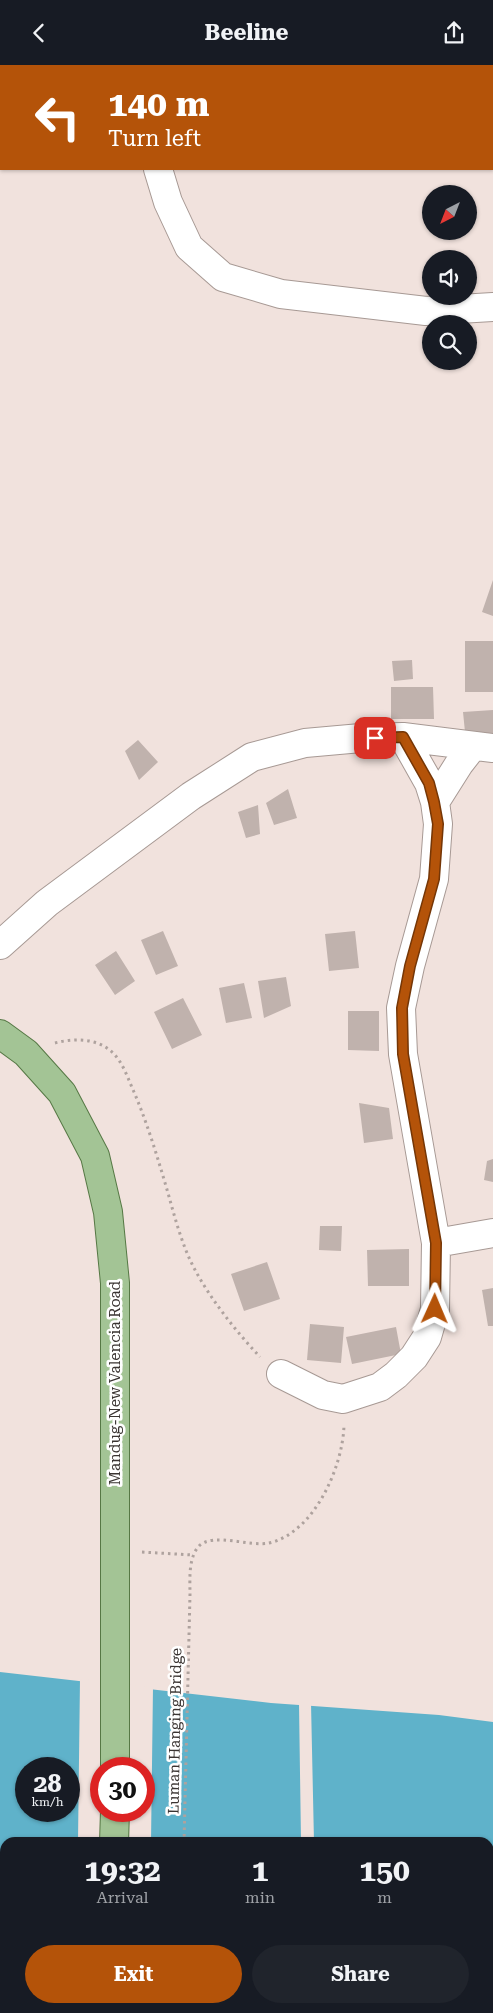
<!DOCTYPE html>
<style>
:root{--surface:#171b24;--page:#20242c;--text:#f1f3f6;--muted:#9ea1a6;--accent:#b45309}
body{margin:0;font-family:"Roboto Serif",serif;background:var(--page);color:var(--text);height:100vh;display:flex;flex-direction:column;font-size:19px;white-space:nowrap}
*{box-sizing:border-box;margin:0}
p{font-size:16px;color:var(--muted)}
.icon{flex:none;width:28px;height:28px;fill:none;stroke:currentColor;stroke-width:2;stroke-linecap:round;stroke-linejoin:round}
.map{position:relative;flex:1;overflow:hidden}
.side{position:absolute;left:0px;top:1772px;width:494px;height:176px;display:flex;flex-direction:column;background:var(--surface);border-radius:15px 15px 0 0;box-shadow:0 1px 4px #0004}
.side>*{flex:none}
.banner{position:absolute;left:0px;top:0px;width:494px;height:105px;box-shadow:0 1px 4px #0004;background:#b45309;color:#fff;overflow:hidden}
.needle{width:32px;rotate:222deg}
.tools{position:absolute;left:422px;top:120px;display:grid;gap:10px}
.tools a{display:grid;place-items:center;width:55px;height:55px;border-radius:50%;background:var(--surface);box-shadow:0 1px 4px #0004;font-size:25px}
.speed{position:absolute;left:15px;top:1692px;display:flex;gap:10px;font-size:25px;font-weight:700;text-align:center}
.speed>*{display:grid;place-content:center;width:65px;height:65px;border-radius:50%;background:var(--surface);box-shadow:0 1px 4px #0004;line-height:1}
.speed small{font-size:12px;font-weight:400}
.speed .limit{border:8px solid #d22;background:#fff;color:#111}
.pin{position:absolute;display:grid;place-items:center;width:42px;height:42px;color:#fff;margin:-21px;border-radius:10px;box-shadow:0 2px 8px #0006}
.me{position:absolute;width:55px;margin:-28px;rotate:1deg;stroke-linejoin:round;filter:drop-shadow(0 0 4px #0008)}
.turn{display:flex;align-items:center;gap:18px;height:105px;padding:0 25px;font-size:22px}
.turn .icon{width:65px;height:65px;stroke-width:2.5}
.turn b{display:block;font-size:35px;line-height:42px}
.eta{display:flex;justify-content:space-evenly;align-items:center;height:85px;text-align:center}
.eta b{font-size:30px;font-weight:700;line-height:35px}
.primary-button{display:flex;gap:10px;margin-top:auto;padding:10px 25px}
.primary-button a{flex:1;height:58px;border-radius:30px;background:var(--accent);color:#fff;font-size:20px;font-weight:700;line-height:58px;text-align:center}
.primary-button a+a{background:var(--page);color:var(--text)}
header{display:flex;justify-content:space-between;align-items:center;height:65px;padding:0 25px;background:var(--surface);font-size:22px;font-weight:700}
.map>svg:first-child{display:block}
.water{fill:#5fb2ca;fill-rule:evenodd}
.pier{fill:#f1e2dd;fill-rule:evenodd}
.building{fill:#c0b2ad}
.lines{fill:none;stroke-linecap:round;stroke-linejoin:round}
.minor-casing{stroke:#a79994;stroke-width:30}
.major-casing{stroke:#567845;stroke-width:30}
.path{stroke:#aea29e;stroke-width:3;stroke-dasharray:2.5 4;stroke-linecap:butt}
.minor{stroke:#fff;stroke-width:28}
.major{stroke:#a3c495;stroke-width:28}
.route-casing{stroke:#753606;stroke-width:12}
.route{stroke:#b45309;stroke-width:9}
.labels{text-anchor:middle;dominant-baseline:central;stroke-width:5;stroke-linejoin:round;paint-order:stroke}
.street-label{font-size:15px;fill:#3a3432;stroke:#fff}
</style>
<header><svg class="icon" aria-label="back" viewBox="0 0 24 24"><path d="M15 5l-7 7 7 7"/></svg>Beeline<svg class="icon" aria-label="share" viewBox="0 0 24 24"><path d="M12 15V3M7 8l5-5 5 5M5 13v7h14v-7"/></svg></header>
<div class="map">
<svg width="493" height="1948" viewBox="0 0 493 1948">
<rect width="100%" height="100%" fill="#f1e2dd"/>
<path class="water" d="M 0,1607 L 271,1638 L 439,1650 L 493,1657 L 493,1948 L 137,1948 L 121,1944 L 489,1944 L 489,1778 L 5,1778 L 5,1915 L 0,1914 ZM 26,1704 L 69,1704 L 69,1746 L 26,1746 ZM 101,1704 L 144,1704 L 144,1746 L 101,1746 Z"/>
<path class="pier" d="M 80,1614 L 153,1622 L 151,1778 L 78,1777 ZM 101,1704 L 144,1704 L 144,1746 L 101,1746 Z
M 299,1638 L 311,1638 L 314,1777 L 301,1777 Z"/>
<path class="building" d="M 493,515 L 493,551 L 482,547 Z
M 465,576 L 493,576 L 493,627 L 465,627 Z
M 412,595 L 413,614 L 394,616 L 392,596 Z
M 391,622 L 433,622 L 434,654 L 391,654 Z
M 493,645 L 493,675 L 465,667 L 463,647 Z
M 138,675 L 158,697 L 139,715 L 125,686 Z
M 288,724 L 297,753 L 274,760 L 266,738 Z
M 258,740 L 260,769 L 246,773 L 238,747 Z
M 163,866 L 178,901 L 156,910 L 141,875 Z
M 355,866 L 359,903 L 329,906 L 325,869 Z
M 116,886 L 135,916 L 115,930 L 95,900 Z
M 286,912 L 291,941 L 264,953 L 258,916 Z
M 244,918 L 252,953 L 226,958 L 219,923 Z
M 183,933 L 202,970 L 172,984 L 154,947 Z
M 348,946 L 379,946 L 379,986 L 348,985 Z
M 359,1038 L 389,1043 L 393,1074 L 364,1078 Z
M 493,1094 L 493,1117 L 484,1115 L 487,1096 Z
M 320,1161 L 342,1161 L 341,1186 L 319,1185 Z
M 409,1184 L 409,1221 L 368,1221 L 367,1185 Z
M 267,1197 L 280,1234 L 244,1246 L 231,1209 Z
M 493,1223 L 493,1261 L 488,1261 L 482,1225 Z
M 310,1259 L 344,1262 L 341,1298 L 307,1295 Z
M 396,1262 L 401,1289 L 352,1299 L 346,1272 Z"/>
<g class="lines">
<g class="minor-casing">
<path id="minor" d="M 137,0 L 137,1
M 158,104 L 168,137 L 189,182 L 223,212 L 281,229 L 426,246 L 493,242
M 435,737 L 459,699 L 473,681
M 0,880 L 47,838 L 191,731 L 252,692 L 305,678 L 361,673 L 403,672 L 493,683
M 436,1178 L 493,1168
M 281,1309 L 323,1330 L 343,1334 L 380,1322 L 396,1310 L 414,1292 L 427,1272 L 435,1244 L 436,1178 L 403,989 L 401,943 L 410,901 L 434,814 L 438,759 L 435,737 L 429,718 L 403,672"/>
</g>
<g class="major-casing">
<path id="major" d="M 0,969 L 26,988 L 62,1028 L 95,1091 L 108,1147 L 115,1218 L 115,1704
M 114,1778 L 115,1746
M 112,1948 L 112,1944"/>
</g>
<path class="path" d="M 55,978 C 74,973 97,973 112,987 C 123,997 128,1014 134,1027 C 148,1060 158,1094 168,1128 C 175,1153 182,1180 194,1203 C 211,1235 235,1265 260,1292
M 142,1487 L 193,1490
M 184,1778 L 190,1529 C 190,1515 188,1493 199,1481 C 213,1467 250,1482 269,1478 C 314,1468 343,1402 344,1360
M 180,1948 L 180,1944"/>
<use href="#minor" class="minor"/>
<use href="#major" class="major"/>
</g>
<g class="lines">
<g class="route-casing">
<path id="route" d="M 375,673 L 403,672 L 429,718 L 434,737 L 438,759 L 434,814 L 410,901 L 402,943 L 403,989 L 436,1178 L 435,1244"/>
</g>
<use href="#route" class="route"/>
</g>
<g class="labels">
<g class="street-label">
<text transform="translate(115 1318) rotate(-90)">Mandug-New Valencia Road</text>
<text transform="translate(175 1666) rotate(-89)">Luman Hanging Bridge</text>
</g>
</g>
</svg>
<div class="tools">
<a><svg class="needle" viewBox="-14 -14 28 28"><path d="M0-13l5 13h-10z" fill="#e53935"/><path d="M0 13l5-13h-10z" fill="#9ea1a6"/></svg></a>
<a><svg class="icon" aria-label="sound" viewBox="0 0 24 24"><path d="M4 9h4l5-4v14l-5-4H4zM17 9q2 3 0 6"/></svg></a>
<a><svg class="icon" aria-label="search" viewBox="0 0 24 24"><circle cx="10" cy="10" r="6"/><path d="M15 15l6 6"/></svg></a>
</div>
<div class="speed"><div>28<small>km/h</small></div><div class="limit">30</div></div>
<div class="pin" style="left:375px;top:673px;background:#d93025"><svg class="icon" aria-label="arrive" viewBox="0 0 24 24"><path d="M6 21V4h12l-3 4 3 4H6"/></svg></div>
<svg class="me" style="left:435px;top:1244px" viewBox="-20 -20 40 40"><path d="M0-17L14 15 0 8-14 15z" fill="#b45309" stroke="#fff" stroke-width="4"/></svg>
<div class="banner">
<div class="turn"><svg class="icon" aria-label="left" viewBox="0 0 24 24"><path d="M17 20v-9H6M10 6l-5 5 5 5"/></svg><div><b>140 m</b>Turn left</div></div>
</div>
<section class="side">
<div class="eta">
<div><b>19:32</b><p>Arrival</p></div>
<div><b>1</b><p>min</p></div>
<div><b>150</b><p>m</p></div>
</div>
<div class="primary-button"><a>Exit</a><a>Share</a></div>
</section>
</div>
